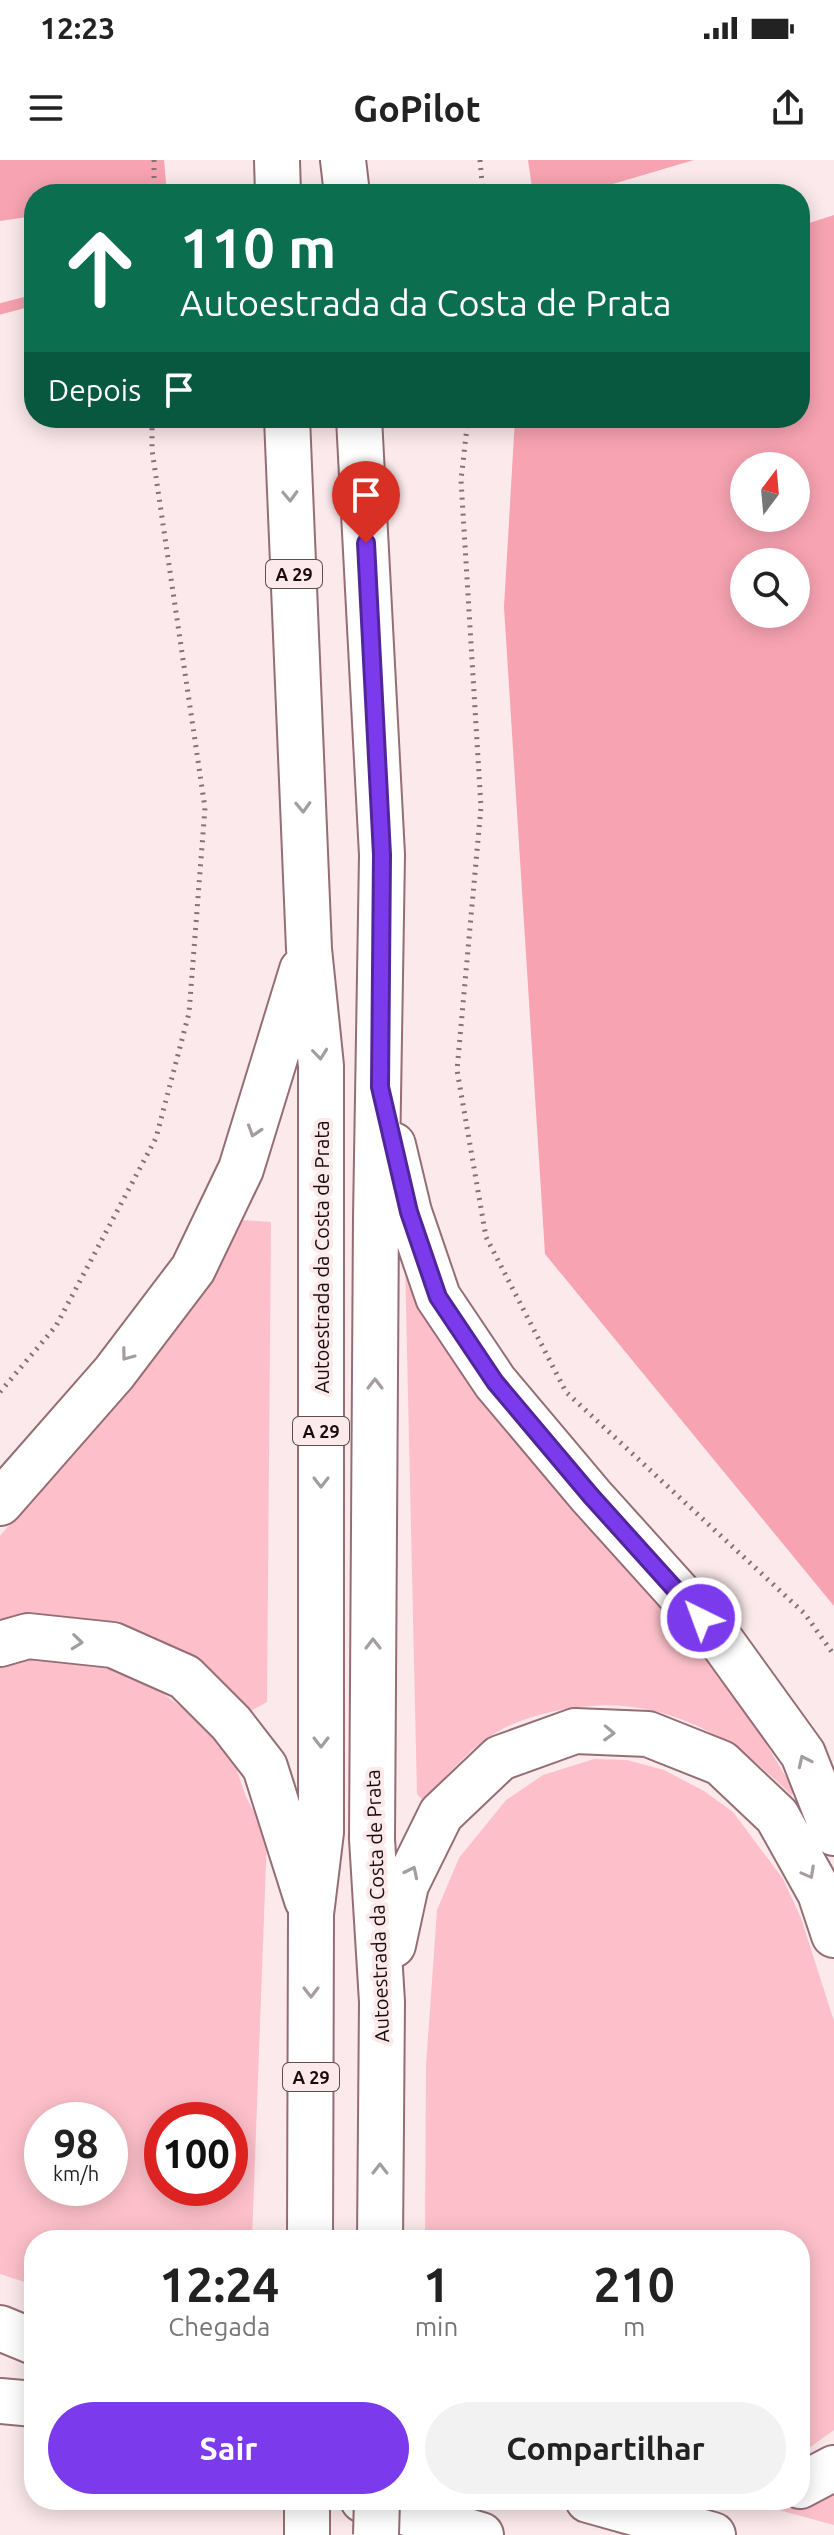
<!DOCTYPE html>
<html lang="pt">
<style>
:root{--surface:#fff;--page:#f2f2f2;--text:#222;--muted:#767676;--accent:#7c3aed}
body{margin:0;font-family:Ubuntu,sans-serif;background:var(--page);color:var(--text);height:100vh;display:flex;flex-direction:column;font-size:30px;white-space:nowrap}
*{box-sizing:border-box;margin:0}
p{font-size:26px;color:var(--muted)}
.icon{flex:none;width:44px;height:44px;fill:none;stroke:currentColor;stroke-width:2;stroke-linecap:round;stroke-linejoin:round}
.map{position:relative;flex:1;overflow:hidden}
.details{position:absolute;left:24px;top:2070px;width:786px;height:280px;display:flex;flex-direction:column;background:var(--surface);border-radius:32px;box-shadow:0 4px 20px #0003}
.details>*{flex:none}
.hud{position:absolute;left:24px;top:24px;width:786px;height:244px;border-radius:32px;box-shadow:0 4px 20px #0003;background:#0b6e4f;color:#fff;overflow:hidden}
.needle{width:52px;rotate:16deg}
.tools{position:absolute;left:730px;top:292px;display:grid;gap:16px}
.tools a{display:grid;place-items:center;width:80px;height:80px;border-radius:50%;background:var(--surface);box-shadow:0 4px 20px #0003;font-size:40px}
.speed{position:absolute;left:24px;top:1942px;display:flex;gap:16px;font-size:40px;font-weight:700;text-align:center}
.speed>*{display:grid;place-content:center;width:104px;height:104px;border-radius:50%;background:var(--surface);box-shadow:0 4px 20px #0003;line-height:1}
.speed small{font-size:20px;font-weight:400}
.speed .limit{border:12px solid #d22;background:#fff;color:#111}
.pin{position:absolute;display:grid;place-items:center;width:68px;height:68px;color:#fff;margin:-82px -34px;border-radius:50% 50% 50% 0;rotate:-45deg;box-shadow:0 0 8px #0007}
.pin .icon{rotate:45deg}
.me{position:absolute;width:88px;margin:-44px;rotate:318deg;stroke-linejoin:round;filter:drop-shadow(0 0 6px #0008)}
.turn{display:flex;align-items:center;gap:28px;height:168px;padding:0 24px;font-size:36px}
.turn .icon{width:104px;height:104px;stroke-width:2.5}
.turn b{display:block;font-size:56px;line-height:68px}
.then{display:flex;align-items:center;height:76px;padding:0 24px;background:#0003;gap:16px;font-size:30px}
.eta{display:flex;justify-content:space-evenly;align-items:center;height:136px;text-align:center}
.eta b{font-size:48px;font-weight:600;line-height:56px}
.action{display:flex;gap:16px;margin-top:auto;padding:16px 24px}
.action a{flex:1;height:92px;border-radius:48px;background:var(--accent);color:#fff;font-size:32px;font-weight:600;line-height:92px;text-align:center}
.action a+a{background:var(--page);color:var(--text)}
.status{display:flex;justify-content:space-between;align-items:center;height:56px;padding:0 40px;background:var(--surface);direction:ltr}
.status svg{height:22px;fill:currentColor}
header{display:flex;justify-content:space-between;align-items:center;height:104px;padding:0 24px;background:var(--surface);font-size:36px;font-weight:600}
.map>svg:first-child{display:block}
.green{fill:#fdc0ca;fill-rule:evenodd}
.forest{fill:#f8a3b2;fill-rule:evenodd}
.lines{fill:none;stroke-linecap:round;stroke-linejoin:round}
.stream{stroke:#f6a1b0;stroke-width:11}
.motorway-casing{stroke:#946e74;stroke-width:48}
.path{stroke:#837375;stroke-width:5;stroke-dasharray:2 6;stroke-linecap:butt}
.motorway{stroke:#fff;stroke-width:44}
.motorway-bridge-casing{stroke:#946e74;stroke-width:48;stroke-linecap:butt}
.motorway-bridge{stroke:#fff;stroke-width:44}
.oneway{stroke:#a39d9e}
.route-casing{stroke:#51269a;stroke-width:20}
.route{stroke:#7c3aed;stroke-width:14}
.labels{text-anchor:middle;dominant-baseline:central;stroke-width:8;stroke-linejoin:round;paint-order:stroke}
.shield{fill:#fbe9eb;stroke:#5d4e50;stroke-width:2}
.shield-label{font-size:18px;font-weight:bold;fill:#190b0d}
.street-label{font-size:20px;fill:#190b0d;stroke:#fbe9eb}
</style>
<div class="status"><b>12:23</b><svg viewBox="0 0 49 12"><path d="M0 12V9h3v3zM5 12V6h3v6zM10 12V3h3v9zM15 12V0h3v12zM26 1h20v11H26zM47 4h2v5h-2z"/></svg></div>
<header><svg class="icon" aria-label="menu" viewBox="0 0 24 24"><path d="M4 6h16M4 12h16M4 18h16"/></svg>GoPilot<svg class="icon" aria-label="share" viewBox="0 0 24 24"><path d="M12 15V3M7 8l5-5 5 5M5 13v7h14v-7"/></svg></header>
<div class="map">
<svg width="834" height="2375" viewBox="0 0 834 2375">
<rect width="100%" height="100%" fill="#fbe9eb"/>
<path class="green" d="M 242,1060 L 271,1062 L 267,1542 L 249,1552 L 0,1466 L 0,1376 L 168,1175 Z
M 405,1102 L 500,1261 L 614,1397 L 703,1494 L 750,1557 L 795,1632 L 791,1635 C 725,1568 647,1529 551,1552 C 529,1557 508,1564 489,1577 C 463,1595 446,1618 423,1640 L 417,1634 Z
M 30,1499 L 89,1503 L 144,1519 L 188,1552 L 232,1596 L 246,1637 L 267,1676 L 252,2080 L 34,2080 L 34,2125 L 0,2114 L 0,1506 ZM 42,1960 L 110,1960 L 110,2028 L 42,2028 ZM 162,1960 L 230,1960 L 230,2028 L 162,2028 Z
M 594,1599 L 627,1600 L 664,1610 L 704,1631 L 733,1652 L 783,1719 L 801,1758 L 834,1861 L 834,2270 L 812,2286 L 800,2290 L 800,2080 L 425,2080 L 426,1905 L 437,1750 L 459,1698 L 506,1640 L 543,1615 Z
M 834,2332 L 834,2365 L 771,2348 Z"/>
<path class="forest" d="M 0,0 L 164,0 L 167,34 L 34,34 L 34,56 L 0,61 Z
M 528,0 L 694,0 L 579,34 L 533,34 Z
M 834,55 L 834,1446 L 545,1094 L 504,447 L 515,258 L 800,258 L 800,66 ZM 744,306 L 796,306 L 796,358 L 744,358 ZM 744,402 L 796,402 L 796,454 L 744,454 Z"/>
<g class="lines">
<path class="stream" d="M 0,149 L 34,140"/>
<g class="motorway-casing">
<path id="motorway" d="M 277,0 L 278,34
M 343,0 L 347,34
M 287,258 L 309,789 L 321,906 L 321,1672 L 311,1754 L 310,2080
M 359,258 L 382,695 L 376,1058 L 372,1679 L 382,1842 L 380,2080
M 393,985 L 409,1052 L 438,1137 L 495,1222 L 591,1336 L 720,1479 L 803,1594 L 834,1673
M 0,1343 L 114,1213 L 193,1109 L 241,1009 L 302,810
M 0,1484 L 28,1476 L 113,1485 L 185,1517 L 231,1563 L 265,1607 L 307,1740
M 393,1785 L 406,1725 L 441,1654 L 500,1598 L 575,1571 L 648,1574 L 721,1603 L 777,1656 L 820,1733 L 834,1775
M 0,2168 L 34,2182
M 0,2241 L 34,2244
M 800,2326 L 834,2308
M 363,2340 L 481,2375
M 588,2340 L 713,2375
M 307,2375 L 307,2340"/>
</g>
<path class="path" d="M 480,0 L 483,34
M 154,34 L 154,0
M 468,258 L 461,320 L 481,647 L 457,910 L 486,1077 L 566,1232 L 805,1454 L 834,1495
M 0,1232 L 56,1166 L 156,978 L 189,853 L 205,648 L 152,290 L 152,258"/>
<use href="#motorway" class="motorway"/>
<g class="motorway-bridge-casing">
<path id="motorway-bridge" d="M 376,2375 L 377,2340"/>
</g>
<use href="#motorway-bridge" class="motorway-bridge"/>
</g>
<defs><path id="oneway-chevron" d="M-2-3.5L2.5 0L-2 3.5" fill="none" stroke-width="1.6" stroke-linecap="round" stroke-linejoin="round" transform="scale(2)"/></defs>
<g class="oneway">
<use href="#oneway-chevron" transform="translate(290 336) rotate(88)"/>
<use href="#oneway-chevron" transform="translate(303 647) rotate(88)"/>
<use href="#oneway-chevron" transform="translate(320 894) rotate(84)"/>
<use href="#oneway-chevron" transform="translate(254 971) rotate(108)"/>
<use href="#oneway-chevron" transform="translate(127 1195) rotate(127)"/>
<use href="#oneway-chevron" transform="translate(375 1224) rotate(-90)"/>
<use href="#oneway-chevron" transform="translate(321 1322) rotate(90)"/>
<use href="#oneway-chevron" transform="translate(77 1482) rotate(6)"/>
<use href="#oneway-chevron" transform="translate(373 1484) rotate(-90)"/>
<use href="#oneway-chevron" transform="translate(609 1573) rotate(2)"/>
<use href="#oneway-chevron" transform="translate(321 1582) rotate(90)"/>
<use href="#oneway-chevron" transform="translate(804 1601) rotate(-115)"/>
<use href="#oneway-chevron" transform="translate(412 1712) rotate(-64)"/>
<use href="#oneway-chevron" transform="translate(809 1713) rotate(61)"/>
<use href="#oneway-chevron" transform="translate(311 1832) rotate(90)"/>
<use href="#oneway-chevron" transform="translate(380 2009) rotate(-90)"/>
</g>
<g class="lines">
<g class="route-casing">
<path id="route" d="M 366,383 L 382,695 L 380,927 L 409,1052 L 438,1137 L 495,1222 L 591,1336 L 701,1458"/>
</g>
<use href="#route" class="route"/>
</g>
<g class="labels">
<g class="shield">
<rect x="266" y="400" width="56" height="28" rx="6"/>
<rect x="293" y="1257" width="56" height="28" rx="6"/>
<rect x="283" y="1903" width="56" height="28" rx="6"/>
</g>
<g class="shield-label">
<text x="294" y="414">A 29</text>
<text x="321" y="1271">A 29</text>
<text x="311" y="1917">A 29</text>
</g>
<g class="street-label">
<text transform="translate(321 1097) rotate(-90)">Autoestrada da Costa de Prata</text>
<text transform="translate(377 1746) rotate(-92)">Autoestrada da Costa de Prata</text>
</g>
</g>
</svg>
<div class="tools">
<a><svg class="needle" viewBox="-14 -14 28 28"><path d="M0-13l5 13h-10z" fill="#e53935"/><path d="M0 13l5-13h-10z" fill="#767676"/></svg></a>
<a><svg class="icon" aria-label="search" viewBox="0 0 24 24"><circle cx="10" cy="10" r="6"/><path d="M15 15l6 6"/></svg></a>
</div>
<div class="speed"><div>98<small>km/h</small></div><div class="limit">100</div></div>
<div class="pin" style="left:366px;top:383px;background:#d93025"><svg class="icon" aria-label="arrive" viewBox="0 0 24 24"><path d="M6 21V4h12l-3 4 3 4H6"/></svg></div>
<svg class="me" style="left:701px;top:1458px" viewBox="-20 -20 40 40"><circle r="17" fill="#7c3aed" stroke="#fff" stroke-width="3"/><path d="M0-11L8 9 0 5-8 9z" fill="#fff"/></svg>
<div class="hud">
<div class="turn"><svg class="icon" aria-label="ahead" viewBox="0 0 24 24"><path d="M12 20V5M6 11l6-6 6 6"/></svg><div><b>110 m</b>Autoestrada da Costa de Prata</div></div>
<div class="then">Depois<svg class="icon" aria-label="arrive" viewBox="0 0 24 24"><path d="M6 21V4h12l-3 4 3 4H6"/></svg></div>
</div>
<section class="details">
<div class="eta">
<div><b>12:24</b><p>Chegada</p></div>
<div><b>1</b><p>min</p></div>
<div><b>210</b><p>m</p></div>
</div>
<div class="action"><a>Sair</a><a>Compartilhar</a></div>
</section>
</div>
